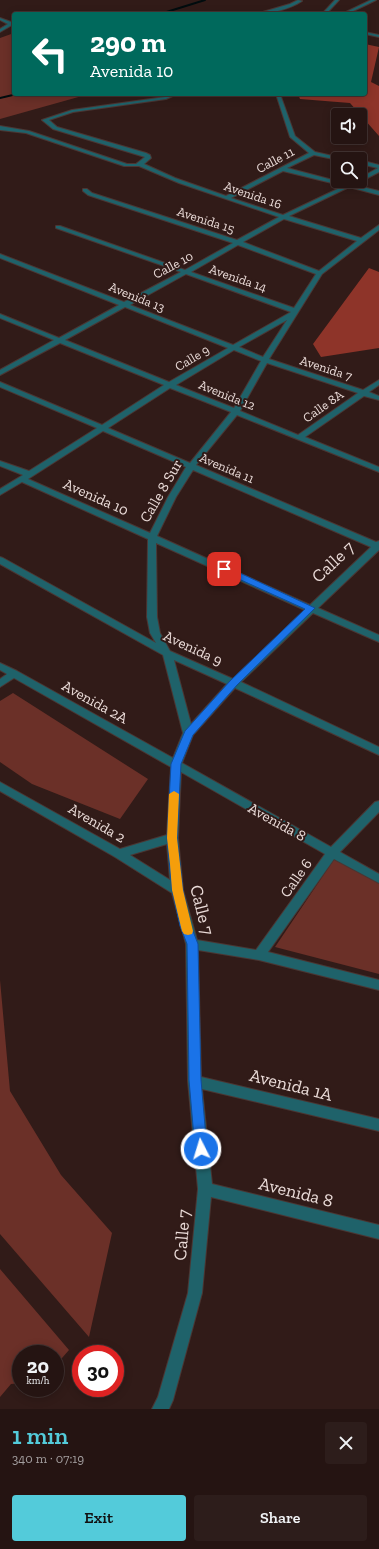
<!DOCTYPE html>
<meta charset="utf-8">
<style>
:root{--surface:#251412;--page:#2d1d1b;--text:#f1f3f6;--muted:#a39e9f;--line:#423332;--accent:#53cbda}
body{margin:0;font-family:"Zilla Slab",serif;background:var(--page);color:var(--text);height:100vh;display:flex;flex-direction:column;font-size:15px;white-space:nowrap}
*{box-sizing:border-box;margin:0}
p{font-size:13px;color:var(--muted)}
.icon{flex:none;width:22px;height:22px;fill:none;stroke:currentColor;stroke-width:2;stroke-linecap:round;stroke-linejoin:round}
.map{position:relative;height:1409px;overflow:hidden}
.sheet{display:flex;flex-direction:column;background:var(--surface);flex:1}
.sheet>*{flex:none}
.guide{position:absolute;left:12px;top:12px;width:355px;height:84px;border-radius:4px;box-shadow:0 2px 10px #0003,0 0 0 1px var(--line);background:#00695c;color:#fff;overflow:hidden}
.controls{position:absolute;left:331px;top:108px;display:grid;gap:8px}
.controls a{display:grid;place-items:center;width:36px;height:36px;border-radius:4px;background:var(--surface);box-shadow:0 2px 10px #0003,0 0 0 1px var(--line);font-size:20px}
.speed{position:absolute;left:12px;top:1345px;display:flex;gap:8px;font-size:20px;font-weight:700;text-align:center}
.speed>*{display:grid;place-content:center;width:52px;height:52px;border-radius:50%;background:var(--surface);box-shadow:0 2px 10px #0003,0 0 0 1px var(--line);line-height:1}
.speed small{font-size:10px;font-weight:400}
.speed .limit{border:6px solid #d22;background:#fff;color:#111}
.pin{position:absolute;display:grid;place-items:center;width:34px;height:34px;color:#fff;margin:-17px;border-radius:8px;box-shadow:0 2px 6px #0006}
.me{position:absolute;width:44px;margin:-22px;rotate:355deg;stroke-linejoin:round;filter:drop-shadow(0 0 3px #0008)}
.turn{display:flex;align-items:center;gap:14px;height:84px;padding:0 12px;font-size:18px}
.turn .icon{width:52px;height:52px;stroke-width:2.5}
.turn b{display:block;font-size:28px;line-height:34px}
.round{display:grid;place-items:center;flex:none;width:42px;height:42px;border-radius:4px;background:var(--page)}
.summary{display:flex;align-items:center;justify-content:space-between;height:68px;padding:0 12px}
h1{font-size:24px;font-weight:600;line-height:30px;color:var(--accent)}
.action{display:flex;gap:8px;margin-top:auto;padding:8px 12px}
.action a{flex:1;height:46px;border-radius:4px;background:var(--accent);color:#111;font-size:16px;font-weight:600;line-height:46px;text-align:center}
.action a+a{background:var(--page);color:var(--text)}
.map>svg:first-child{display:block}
.green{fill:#6b3028}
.forest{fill:#8e3429}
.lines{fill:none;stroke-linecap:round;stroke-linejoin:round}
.stream{stroke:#000c0e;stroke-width:2}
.street-casing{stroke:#4b3633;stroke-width:2}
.street{fill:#1f626a;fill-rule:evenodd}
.route{fill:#1a73e8;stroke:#114b97}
.slow{fill:#f59e0b}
.labels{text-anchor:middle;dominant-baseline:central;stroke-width:4;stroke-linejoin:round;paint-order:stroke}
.far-street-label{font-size:13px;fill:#ebdcd9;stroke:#311b18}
.street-label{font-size:15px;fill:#ebdcd9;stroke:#311b18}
.near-street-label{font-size:18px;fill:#ebdcd9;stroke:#311b18}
</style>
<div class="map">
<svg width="379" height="1409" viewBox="0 0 379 1409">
<rect width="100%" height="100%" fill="#311b18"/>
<path class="green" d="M 14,33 L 14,94 L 96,94 L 82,96 L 0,119 L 0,38 Z
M 13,693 L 148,779 L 120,819 L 32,784 L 0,762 L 0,701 Z
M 335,858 L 379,883 L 379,974 L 275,947 Z
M 0,980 L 10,1091 L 61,1175 L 112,1233 L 89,1337 L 0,1234 Z
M 0,1269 L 69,1350 L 55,1366 L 55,1354 L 21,1354 L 21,1383 L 11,1384 L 0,1397 Z"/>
<path class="forest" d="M 365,44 L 379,47 L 371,82 L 379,86 L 379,136 L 350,103 L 300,99 L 298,94 L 365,94 Z
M 369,268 L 379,272 L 379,348 L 321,357 L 313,344 Z"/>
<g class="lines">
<path class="stream" d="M 160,14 L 205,0
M 0,98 L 17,94"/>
<g class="street-casing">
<path id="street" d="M 298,0 L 302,1 C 290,9 270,14 256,14 L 290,4 Z
M 335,0 L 339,0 L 326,14 L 322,14 Z
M 371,0 L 376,0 L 347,14 L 342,14 Z
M 0,18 L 11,22 L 12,25 L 0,32 L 0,29 L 8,24 L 0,20 Z
M 365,32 L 379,35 L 379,37 L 365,34 Z
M 171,94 L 177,94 L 166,99 L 73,112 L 49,120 L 57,127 L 146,153 L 150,155 L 151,158 L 144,164 L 175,178 L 226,196 L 309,153 L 290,137 L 276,94 L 280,94 L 295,136 L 315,152 L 346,159 L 338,160 L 314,155 L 287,168 L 348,184 L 354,181 L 360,181 L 360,178 L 378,168 L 360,164 L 360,160 L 379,165 L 379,172 L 354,185 L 379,191 L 379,195 L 349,187 L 289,216 L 361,238 L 379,225 L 379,230 L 322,274 L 269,359 L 363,390 L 379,380 L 379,385 L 369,392 L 379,396 L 379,400 L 364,396 L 305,437 L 379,467 L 379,472 L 237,415 L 196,465 L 376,542 L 379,541 L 379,550 L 318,608 L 379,635 L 379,642 L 313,613 L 241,682 L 379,747 L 379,755 L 235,688 L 193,735 L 182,763 L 331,847 L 375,802 L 379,801 L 379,812 L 340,852 L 379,874 L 379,883 L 334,859 L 268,952 L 379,980 L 379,990 L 259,960 L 198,950 L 201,1077 L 379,1119 L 379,1131 L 202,1089 L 212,1184 L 379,1225 L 379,1239 L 211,1197 L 202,1293 L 173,1400 L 169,1409 L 152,1409 L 158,1397 L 188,1293 L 198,1189 L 188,1081 L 186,944 L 172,893 L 115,857 L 0,791 L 0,782 L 120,849 L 167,835 L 171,767 L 14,678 L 0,687 L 0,679 L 7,674 L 0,670 L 0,663 L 17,671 L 173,758 L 183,733 L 163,655 L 0,564 L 0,557 L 3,558 L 156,643 L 150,633 L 147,617 L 148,539 L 22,482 L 0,495 L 0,489 L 23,475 L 0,466 L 0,461 L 29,471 L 97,428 L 0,387 L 0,382 L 102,425 L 164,385 L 60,343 L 0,375 L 0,370 L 54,340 L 0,318 L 0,314 L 59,338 L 119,305 L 0,258 L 0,254 L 124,302 L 181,272 L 56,228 L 56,226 L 60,226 L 185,270 L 233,243 L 88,195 L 83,191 L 83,189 L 87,189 L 92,193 L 237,240 L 279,217 L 179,183 L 139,166 L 124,166 L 26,133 L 0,130 L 0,126 L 29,131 L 127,164 L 136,164 L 145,157 L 53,129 L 42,120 L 72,110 L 165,97 ZM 283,171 L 344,186 L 283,215 L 231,198 ZM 284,219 L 357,241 L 319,271 L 243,242 ZM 238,245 L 316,274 L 294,308 L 191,272 ZM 186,274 L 291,312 L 233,345 L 130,305 ZM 125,307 L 228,348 L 169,382 L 65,340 ZM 287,320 L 263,357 L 239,347 ZM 234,350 L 261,361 L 234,408 L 176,385 ZM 267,363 L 358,393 L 298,435 L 240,411 ZM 170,388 L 231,412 L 190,463 L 108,428 ZM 103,431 L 186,467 L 168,497 L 150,533 L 28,479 ZM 193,470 L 371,547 L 310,605 L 157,536 L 176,497 ZM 156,543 L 305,610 L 233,679 L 170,651 L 160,633 L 157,617 ZM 174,660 L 227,684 L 191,724 ZM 181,772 L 325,854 L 256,950 L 197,940 L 183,890 L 178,838 ZM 167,844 L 170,880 L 130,855 Z"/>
</g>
<use href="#street" class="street"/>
</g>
<path class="route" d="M 221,567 L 227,567 L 315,608 L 237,685 L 193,735 L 181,764 L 177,838 L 183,890 L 191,926 L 198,944 L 201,1080 L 207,1149 L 206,1153 L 201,1155 L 197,1153 L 195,1149 L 189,1080 L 187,944 L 180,926 L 172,890 L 167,838 L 171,764 L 185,731 L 230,681 L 305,609 L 221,571 Z"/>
<path class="slow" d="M 174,791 L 179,794 L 177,838 L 183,890 L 193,931 L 192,934 L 188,935 L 184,934 L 182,931 L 172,890 L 170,864 L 167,838 L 169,794 Z"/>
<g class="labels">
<g class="far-street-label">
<text transform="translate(275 160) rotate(-28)">Calle 11</text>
<text transform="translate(253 195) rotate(19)">Avenida 16</text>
<text transform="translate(206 220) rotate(18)">Avenida 15</text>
<text transform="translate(173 265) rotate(-28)">Calle 10</text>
<text transform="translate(238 278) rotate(19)">Avenida 14</text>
<text transform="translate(137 297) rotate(22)">Avenida 13</text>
<text transform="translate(192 358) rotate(-31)">Calle 9</text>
<text transform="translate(326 368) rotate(18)">Avenida 7</text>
<text transform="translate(227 395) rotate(22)">Avenida 12</text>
<text transform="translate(323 406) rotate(-35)">Calle 8A</text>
<text transform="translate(227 468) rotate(23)">Avenida 11</text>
</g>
<g class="street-label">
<text transform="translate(161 491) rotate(-60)">Calle 8 Sur</text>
<text transform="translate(96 497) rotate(24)">Avenida 10</text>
<text transform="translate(193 648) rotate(25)">Avenida 9</text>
<text transform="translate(95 702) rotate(29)">Avenida 2A</text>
<text transform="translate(277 822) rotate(29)">Avenida 8</text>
<text transform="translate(97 823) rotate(30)">Avenida 2</text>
<text transform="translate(296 878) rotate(-55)">Calle 6</text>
</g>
<g class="near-street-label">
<text transform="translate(333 562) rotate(-43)">Calle 7</text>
<text transform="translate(202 910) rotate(76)">Calle 7</text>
<text transform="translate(291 1085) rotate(14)">Avenida 1A</text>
<text transform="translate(296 1192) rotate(14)">Avenida 8</text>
<text transform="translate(182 1235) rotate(-85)">Calle 7</text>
</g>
</g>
</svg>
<div class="controls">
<a><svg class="icon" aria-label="sound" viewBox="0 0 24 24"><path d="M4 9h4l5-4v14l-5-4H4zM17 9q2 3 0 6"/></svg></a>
<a><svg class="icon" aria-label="search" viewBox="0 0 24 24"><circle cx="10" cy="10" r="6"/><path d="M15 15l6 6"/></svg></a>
</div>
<div class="speed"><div>20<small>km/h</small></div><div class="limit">30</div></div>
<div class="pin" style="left:224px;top:569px;background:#d93025"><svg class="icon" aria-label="arrive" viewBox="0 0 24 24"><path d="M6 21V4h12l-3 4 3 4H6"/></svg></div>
<svg class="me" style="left:201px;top:1149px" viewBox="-20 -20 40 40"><circle r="17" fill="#1a73e8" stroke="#fff" stroke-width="3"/><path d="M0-11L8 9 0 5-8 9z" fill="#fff"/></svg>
<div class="guide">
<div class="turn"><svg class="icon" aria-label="left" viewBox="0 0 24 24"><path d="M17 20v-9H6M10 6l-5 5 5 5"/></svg><div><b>290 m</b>Avenida 10</div></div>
</div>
</div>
<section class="sheet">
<div class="summary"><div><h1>1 min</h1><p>340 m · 07:19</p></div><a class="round"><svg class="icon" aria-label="close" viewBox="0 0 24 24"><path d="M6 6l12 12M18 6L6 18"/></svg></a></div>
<div class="action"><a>Exit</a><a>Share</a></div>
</section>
